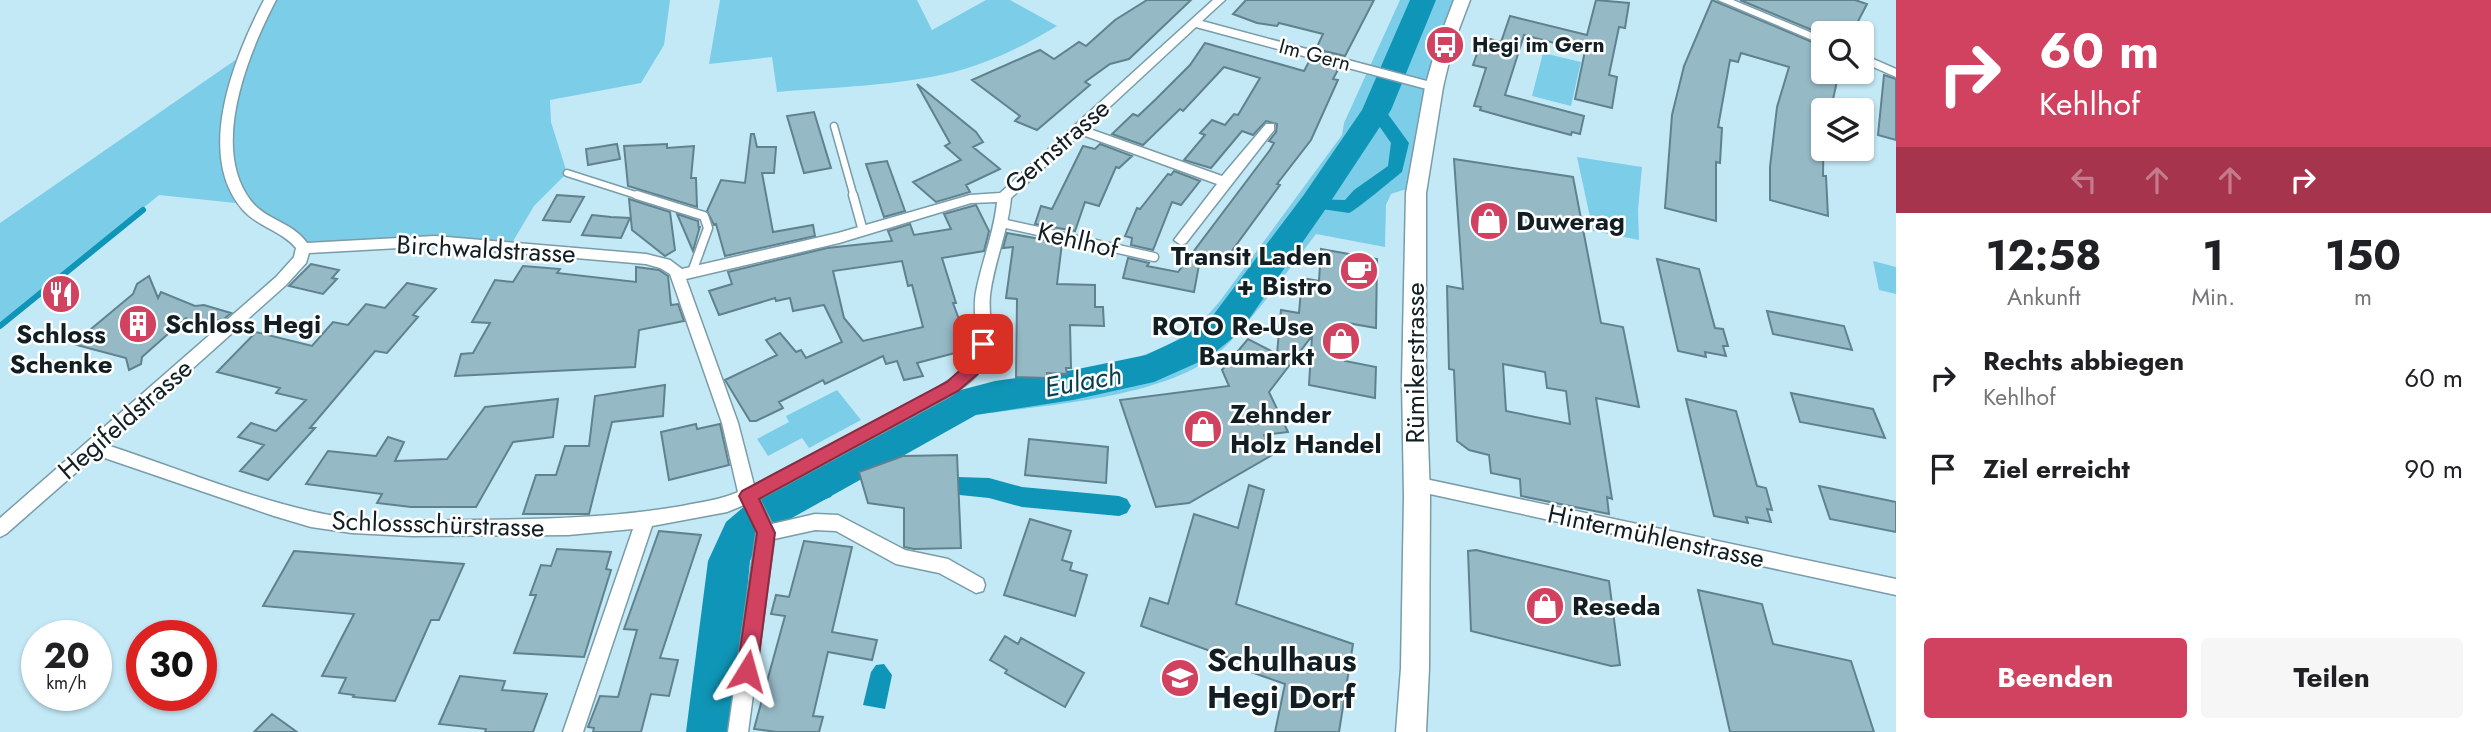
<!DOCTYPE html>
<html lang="de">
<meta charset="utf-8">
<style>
:root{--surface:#fff;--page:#f6f6f6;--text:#202124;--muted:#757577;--accent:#d14261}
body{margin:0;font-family:Jost,sans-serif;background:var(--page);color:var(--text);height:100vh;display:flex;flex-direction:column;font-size:26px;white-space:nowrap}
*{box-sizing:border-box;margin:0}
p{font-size:23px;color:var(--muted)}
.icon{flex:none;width:38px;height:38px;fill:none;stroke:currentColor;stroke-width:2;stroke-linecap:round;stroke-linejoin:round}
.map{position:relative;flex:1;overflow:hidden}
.sheet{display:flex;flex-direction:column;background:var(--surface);width:595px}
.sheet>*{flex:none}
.hud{background:#d14261;color:#fff;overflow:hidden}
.buttons{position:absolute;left:1811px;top:21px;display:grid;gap:14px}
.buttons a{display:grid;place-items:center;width:63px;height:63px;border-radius:7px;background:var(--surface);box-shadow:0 2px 5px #0004;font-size:35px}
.speed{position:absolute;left:21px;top:620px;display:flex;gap:14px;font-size:35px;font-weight:700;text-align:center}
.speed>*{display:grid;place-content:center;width:91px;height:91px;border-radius:50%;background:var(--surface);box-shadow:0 2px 5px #0004;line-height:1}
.speed small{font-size:18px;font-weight:400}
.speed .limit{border:10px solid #d22;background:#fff;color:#111}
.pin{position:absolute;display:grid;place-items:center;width:60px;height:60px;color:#fff;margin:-30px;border-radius:14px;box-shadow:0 4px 10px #0006}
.me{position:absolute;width:77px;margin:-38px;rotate:8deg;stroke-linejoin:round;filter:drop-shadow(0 0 5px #0008)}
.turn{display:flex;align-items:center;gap:24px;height:147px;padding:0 28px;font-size:32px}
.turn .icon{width:91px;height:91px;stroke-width:2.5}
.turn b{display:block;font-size:49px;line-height:60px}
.lanes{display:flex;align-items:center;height:66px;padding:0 28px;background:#0003;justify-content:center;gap:35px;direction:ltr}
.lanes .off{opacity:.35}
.eta{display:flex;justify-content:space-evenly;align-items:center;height:119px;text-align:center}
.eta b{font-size:42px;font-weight:700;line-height:49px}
.cta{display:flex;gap:14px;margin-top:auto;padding:14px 28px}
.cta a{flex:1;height:80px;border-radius:7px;background:var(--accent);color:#fff;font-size:28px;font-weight:700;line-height:80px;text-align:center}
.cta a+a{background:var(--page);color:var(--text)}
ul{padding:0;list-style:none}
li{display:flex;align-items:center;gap:21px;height:91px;padding:0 28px}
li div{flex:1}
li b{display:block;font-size:26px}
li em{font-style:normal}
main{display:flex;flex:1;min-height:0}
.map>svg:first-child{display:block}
.green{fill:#7ccde8}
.water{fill:#0f95b7}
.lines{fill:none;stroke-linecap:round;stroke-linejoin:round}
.stream{stroke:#0f95b7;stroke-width:6}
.canal{fill:#0f95b7;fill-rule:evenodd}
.river{fill:#0f95b7;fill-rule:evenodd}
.building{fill:#96b9c6;stroke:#60828e;stroke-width:2;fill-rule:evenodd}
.lane-far1-casing{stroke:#799ca8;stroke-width:9}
.lane-casing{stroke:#799ca8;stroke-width:11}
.street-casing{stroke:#799ca8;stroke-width:3}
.secondary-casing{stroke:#799ca8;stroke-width:3}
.lane-far1{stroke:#fff;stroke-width:6}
.lane{stroke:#fff;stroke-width:8}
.street{fill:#fff;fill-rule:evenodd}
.secondary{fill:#fff;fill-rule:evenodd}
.route{fill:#d14261;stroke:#882b3f;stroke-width:2}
.labels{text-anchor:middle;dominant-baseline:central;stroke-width:5;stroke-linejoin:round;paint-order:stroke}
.far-poi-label{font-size:21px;font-weight:bold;fill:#111e23;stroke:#fff;text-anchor:start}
.far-street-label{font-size:21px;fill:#111e23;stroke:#fff}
.street-label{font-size:26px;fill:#111e23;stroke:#fff}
.poi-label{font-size:26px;font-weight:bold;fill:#111e23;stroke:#fff;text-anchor:start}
.water-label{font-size:28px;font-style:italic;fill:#0b3e4d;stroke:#fff}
.near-poi-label{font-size:32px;font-weight:bold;fill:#111e23;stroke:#fff;text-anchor:start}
</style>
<main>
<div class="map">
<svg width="1896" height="732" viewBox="0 0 1896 732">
<rect width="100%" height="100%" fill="#c4e9f6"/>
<path class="green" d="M 270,0 L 670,0 L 664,45 L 641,83 L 550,100 L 551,122 L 567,173 L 534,206 L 509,248 L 435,241 L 303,248 L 245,204 L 159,195 L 0,326 L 0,223 L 244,54 Z
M 720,0 L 917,0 L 932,30 L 986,0 L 1010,0 L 1057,26 C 1026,45 989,63 954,72 C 897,86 835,87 777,92 L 772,57 L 709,64 Z
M 1400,0 L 1462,0 L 1416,193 L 1403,190 L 1391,194 L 1386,205 L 1385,247 L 1316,234 C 1288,270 1261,309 1229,343 C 1179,396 1061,403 992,413 L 987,405 L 765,525 L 745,551 L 741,564 L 724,732 L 698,732 L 726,548 L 736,528 L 754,507 L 979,390 L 1068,376 L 1131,360 L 1169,345 L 1199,325 L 1220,301 L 1342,135 L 1344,123 Z
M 1543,53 L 1581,62 L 1571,106 L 1532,96 Z
M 1577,157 L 1642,167 L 1638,210 L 1639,240 L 1593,231 Z
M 1873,261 L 1896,267 L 1896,294 L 1879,290 Z
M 837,390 L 861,420 L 809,448 L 802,438 L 768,456 L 757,439 L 789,422 L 786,416 Z"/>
<path class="water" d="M 884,664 L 892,675 L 885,709 L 863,705 L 871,672 L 876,665 Z"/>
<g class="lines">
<path class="stream" d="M 0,326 L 143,210"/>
<path class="canal" d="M 1376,105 L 1382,106 L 1409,143 L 1402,172 C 1393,179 1355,211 1349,213 L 1308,207 L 1305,203 L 1308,199 L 1345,200 L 1354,190 L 1388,166 L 1391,143 L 1368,110 Z
M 958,477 L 989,478 L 1022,487 L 1119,496 L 1127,499 L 1131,506 L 1127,513 L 1119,516 L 1022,507 L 989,498 L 950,494 L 946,487 L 950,480 Z
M 809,479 L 831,483 L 835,490 L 831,497 L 823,500 L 801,496 L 797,489 L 801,482 Z"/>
<path class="river" d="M 1410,0 L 1436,0 L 1391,110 L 1325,210 L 1240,332 L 1208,358 L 1154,382 L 1073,400 L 976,415 L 783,523 L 756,547 L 750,561 L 734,732 L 686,732 L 708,561 L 726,522 L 753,499 L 953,392 L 995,381 L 1073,370 L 1146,355 L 1182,338 L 1214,314 L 1303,196 L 1362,110 Z"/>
</g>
<path class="building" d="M 1147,0 L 1191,0 L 1129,59 L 1110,64 L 1085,82 L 1090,85 L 1037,130 L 1015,121 L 1020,116 L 972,80 L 1040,50 L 1054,59 L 1079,42 L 1086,46 L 1115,20 Z
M 1246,0 L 1374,0 L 1345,56 L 1316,49 L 1323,34 L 1279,23 L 1277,26 L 1257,23 L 1233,14 Z
M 1596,0 L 1629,3 L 1625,28 L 1619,27 L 1609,75 L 1617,77 L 1612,108 L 1575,99 L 1585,51 L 1524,35 L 1505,95 L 1584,116 L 1580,134 L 1572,132 L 1571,135 L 1519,121 L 1480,110 L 1481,107 L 1474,106 L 1486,68 L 1473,65 L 1483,37 L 1501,42 L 1510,16 L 1587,35 Z
M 1712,0 L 1824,47 L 1824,72 L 1839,72 L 1832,104 L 1824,102 L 1823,176 L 1826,176 L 1828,216 L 1770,200 L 1770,167 L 1777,107 L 1789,67 L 1741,53 L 1738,62 L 1730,60 L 1718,127 L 1722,128 L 1720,163 L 1716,162 L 1716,221 L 1665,208 L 1672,115 L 1684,66 Z
M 1740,0 L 1855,0 L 1867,4 L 1852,33 L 1824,35 Z
M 1205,43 L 1304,71 L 1310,60 L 1339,68 L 1333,79 L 1338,80 L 1311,140 L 1277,184 L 1280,185 L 1223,263 L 1201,254 L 1194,292 L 1123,278 L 1128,258 L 1149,263 L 1147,266 L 1178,272 L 1270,150 L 1274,143 L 1269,141 L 1276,132 L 1277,124 L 1266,121 L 1253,135 L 1242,131 L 1211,168 L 1184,160 L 1205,135 L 1200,133 L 1212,120 L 1225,125 L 1234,114 L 1238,115 L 1260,78 L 1224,67 L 1183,111 L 1180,109 L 1143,145 L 1112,134 L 1133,114 L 1138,116 L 1156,99 L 1190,65 Z
M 1884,75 L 1896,79 L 1896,140 L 1878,135 Z
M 917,84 L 976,132 L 983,142 L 973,147 L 1000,169 L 966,185 L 970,192 L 936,202 L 913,182 L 961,160 L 945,146 L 950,143 Z
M 814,112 L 831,168 L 804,173 L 787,116 Z
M 751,134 L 754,134 L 757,147 L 776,147 L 774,173 L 762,173 L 773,232 L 813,225 L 815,236 L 725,256 L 716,224 L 714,225 L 707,211 L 721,180 L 745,183 Z
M 617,144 L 620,159 L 588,165 L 586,149 Z
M 667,144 L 667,148 L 694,146 L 691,178 L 696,178 L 697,207 L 628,186 L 624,146 Z
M 1100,144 L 1132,156 L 1119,168 L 1116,167 L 1099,206 L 1085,202 L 1075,231 L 1035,224 L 1041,206 L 1052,209 L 1083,146 L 1095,149 Z
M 1454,159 L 1573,177 L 1601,323 L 1623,327 L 1639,407 L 1596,398 L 1612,499 L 1607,497 L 1609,514 L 1521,496 L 1520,479 L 1491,473 L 1489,455 L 1469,450 L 1457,441 L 1454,370 L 1449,369 L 1447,286 L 1463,289 ZM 1503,364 L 1545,372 L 1547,388 L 1566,391 L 1570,424 L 1506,411 Z
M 887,161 L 905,211 L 884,217 L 866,164 Z
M 1174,171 L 1200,181 L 1181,205 L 1172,202 L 1153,250 L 1131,245 L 1132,238 L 1125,236 L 1137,208 L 1140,209 L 1168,174 L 1171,175 Z
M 557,195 L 584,197 L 570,222 L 543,220 Z
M 629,199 L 670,212 L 675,250 L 665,256 L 632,230 Z
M 976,205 L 989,231 L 984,251 L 942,258 L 956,303 L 953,303 L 970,349 L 917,363 L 923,376 L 904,380 L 897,361 L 886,364 L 883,356 L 825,384 L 823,380 L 779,402 L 783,408 L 756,421 L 750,421 L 725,380 L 777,355 L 766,340 L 780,333 L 796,352 L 801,350 L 806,358 L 842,342 L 824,305 L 793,311 L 790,298 L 776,301 L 775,298 L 719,315 L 709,291 L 732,284 L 728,272 L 827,248 L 892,241 L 888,231 L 910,224 L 914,235 L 951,229 L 944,214 ZM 902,261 L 908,286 L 912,285 L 923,327 L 863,341 L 844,318 L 833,271 Z
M 677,214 L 698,221 L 699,230 L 700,226 L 693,251 Z
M 592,215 L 611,217 L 630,218 L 621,238 L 582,235 Z
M 1007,233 L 1062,243 L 1057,284 L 1095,285 L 1095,307 L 1103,307 L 1104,326 L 1070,325 L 1071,368 L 1066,368 L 1067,374 L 1047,373 L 1047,378 L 1016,377 L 1017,299 L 1006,298 L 1013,247 L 1003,248 Z
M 1321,249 L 1377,259 L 1376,328 L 1347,323 L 1345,361 L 1376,367 L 1375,398 L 1309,385 L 1312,336 L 1269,392 L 1288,432 L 1264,435 L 1272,455 L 1189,503 L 1156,507 L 1120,400 L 1229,386 L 1222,370 L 1248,339 L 1277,354 L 1281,310 L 1299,313 L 1302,278 L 1319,281 Z
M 1657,259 L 1699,269 L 1715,328 L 1723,329 L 1728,346 L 1723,346 L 1726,356 L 1705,352 L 1706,357 L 1678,351 Z
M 311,264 L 339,270 L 332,278 L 337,279 L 323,294 L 289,286 Z
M 523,266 L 560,269 L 557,273 L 636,282 L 636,267 L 659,270 L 668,276 L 671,305 L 678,304 L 684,321 L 639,330 L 635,367 L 455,376 L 461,354 L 473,353 L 490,323 L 472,322 L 495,280 L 513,282 Z
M 149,276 L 158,298 L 161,292 L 195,306 L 204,305 L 231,313 L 224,319 L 197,325 L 186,318 L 142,357 L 141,364 L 129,370 L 126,358 L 73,344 L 133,294 L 137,284 Z
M 407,283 L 436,289 L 413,315 L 418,317 L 387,353 L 375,351 L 310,428 L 315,428 L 268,480 L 240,471 L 264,445 L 238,437 L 251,423 L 276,431 L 306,400 L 276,393 L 280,388 L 217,372 L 256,332 L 312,346 L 333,322 L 348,325 L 366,304 L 385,308 Z
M 1767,311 L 1844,326 L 1852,350 L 1773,334 Z
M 665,385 L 663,416 L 612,422 L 589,514 L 523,514 L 536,475 L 556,475 L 565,446 L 589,446 L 595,396 Z
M 1791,393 L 1873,409 L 1885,438 L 1800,422 Z
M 558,399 L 553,437 L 513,442 L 476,507 L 411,507 L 377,503 L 382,494 L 306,484 L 328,451 L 376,456 L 388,437 L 404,442 L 395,461 L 447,459 L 485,407 Z
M 1686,399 L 1736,411 L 1757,486 L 1766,488 L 1772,510 L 1767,509 L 1771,522 L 1746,517 L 1748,523 L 1714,516 Z
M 696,424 L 697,429 L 720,424 L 729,465 L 669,480 L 661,432 Z
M 1029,439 L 1108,447 L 1106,483 L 1025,475 Z
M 957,455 L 961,548 L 914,549 L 904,547 L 904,508 L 868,503 L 859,472 L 903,456 Z
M 1249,485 L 1264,490 L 1236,604 L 1353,644 L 1339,732 L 1275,732 L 1285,684 L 1248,671 L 1249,665 L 1141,626 L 1150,598 L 1168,604 L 1194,514 L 1238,528 Z
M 1819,486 L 1896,502 L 1896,532 L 1830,519 Z
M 1030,519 L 1071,531 L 1062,560 L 1072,563 L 1070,570 L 1087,575 L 1075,616 L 1004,595 Z
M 659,531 L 701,535 L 660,658 L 678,660 L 669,696 L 651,694 L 641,732 L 593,732 L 594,728 L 588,727 L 600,696 L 618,697 L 637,630 L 624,629 Z
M 804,541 L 852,547 L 832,632 L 877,640 L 872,660 L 828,652 L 813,716 L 823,717 L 819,732 L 777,732 L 754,729 L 785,616 L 771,614 L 776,595 L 789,597 Z
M 557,549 L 611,552 L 606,569 L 611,570 L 584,657 L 514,653 L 536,595 L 530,595 L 541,565 L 551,566 Z
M 1476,550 L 1609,581 L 1620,665 L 1611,666 L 1471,631 L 1468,551 Z
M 294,551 L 464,564 L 439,620 L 431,620 L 395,701 L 353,697 L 354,695 L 339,693 L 346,678 L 322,676 L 354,614 L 263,606 Z
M 1698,590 L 1762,604 L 1773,644 L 1851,661 L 1874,732 L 1730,732 Z
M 1005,636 L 1018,644 L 1021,638 L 1084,673 L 1065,707 L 1005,673 L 1007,670 L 990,660 Z
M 460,676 L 505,681 L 502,690 L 547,694 L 533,732 L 485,732 L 486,729 L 439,724 Z
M 272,714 L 297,732 L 254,732 Z"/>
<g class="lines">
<g class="lane-far1-casing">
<path id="lane-far1" d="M 834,126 L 854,197
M 567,173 L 642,197"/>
</g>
<g class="lane-casing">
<path id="lane" d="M 637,195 L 704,216 L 708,228 L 692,272
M 853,195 L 863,231
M 1002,223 L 1154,257"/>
</g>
<g class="street-casing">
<path id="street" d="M 264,0 L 276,0 C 249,52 209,147 251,201 C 266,220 294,223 307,243 L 435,236 L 646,254 L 670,260 L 682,269 L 838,233 L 970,195 L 1000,193 L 1213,0 L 1225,0 L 1202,21 L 1438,84 L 1440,87 L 1434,91 L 1196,27 L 1087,128 L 1222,176 L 1266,124 L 1274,124 L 1274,130 L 1186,243 L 1181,245 L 1174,240 L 1217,184 L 1080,134 L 1011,198 C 1008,232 994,262 990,295 C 988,316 995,339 986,360 C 979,378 963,387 948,397 L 759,499 L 772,524 L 815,514 L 838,515 L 905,550 L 948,559 L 983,579 L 985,585 L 983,591 L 976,593 L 939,573 L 896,564 L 836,531 L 815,530 L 774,539 L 748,732 L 728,732 L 757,529 L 744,505 L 727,512 L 652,526 L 583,732 L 563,732 L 633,529 L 568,535 L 412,536 L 352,533 L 311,527 L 274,516 L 96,455 L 6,534 L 0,537 L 0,518 L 276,277 L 294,257 L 296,248 C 282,231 258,227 243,210 C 194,154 235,56 264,0 ZM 997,202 C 994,233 982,261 976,292 C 972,313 980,336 972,356 C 966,372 949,380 936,389 L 754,485 L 738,423 L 686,279 L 839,243 L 971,203 ZM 435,246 L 646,264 L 660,268 L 670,274 L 722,423 L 738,492 C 720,500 701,502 682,506 C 613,518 544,519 474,520 C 420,520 363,524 310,511 C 241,495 174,467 107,445 L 286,285 L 306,263 L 309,253 Z
M 1718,0 L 1733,0 L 1824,38 L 1824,45 Z
M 1862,54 L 1896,69 L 1896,77 L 1862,62 Z
M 1416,477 L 1896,579 L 1896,595 L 1416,491 L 1410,489 L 1407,484 L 1410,479 Z"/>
</g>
<g class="secondary-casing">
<path id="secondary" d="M 1454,0 L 1470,0 L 1453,45 L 1443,87 L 1426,193 L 1426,381 L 1430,497 L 1429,668 L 1426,732 L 1396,732 L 1401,668 L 1404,497 L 1402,381 L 1406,193 L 1425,87 L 1437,45 Z"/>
</g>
<use href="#lane-far1" class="lane-far1"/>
<use href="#lane" class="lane"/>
<use href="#street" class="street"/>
<use href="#secondary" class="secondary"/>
</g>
<path class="route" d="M 983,339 L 991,344 L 980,372 L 958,391 L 759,499 L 775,533 L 757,671 L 754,678 L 747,680 L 740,678 L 737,671 L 757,533 L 739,496 L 742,491 L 947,382 L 967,364 L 978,340 Z"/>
<defs>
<g id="bus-disc" transform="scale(2.0125)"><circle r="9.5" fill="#d14261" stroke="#fff"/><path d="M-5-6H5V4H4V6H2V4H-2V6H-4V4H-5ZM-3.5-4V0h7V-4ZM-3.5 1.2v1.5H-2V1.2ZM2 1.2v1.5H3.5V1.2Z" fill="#fff"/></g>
<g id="shop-disc" transform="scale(2.0125)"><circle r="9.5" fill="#d14261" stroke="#fff"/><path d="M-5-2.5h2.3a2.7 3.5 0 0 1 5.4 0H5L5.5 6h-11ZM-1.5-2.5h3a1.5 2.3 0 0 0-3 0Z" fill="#fff"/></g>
<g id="cafe-disc" transform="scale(2.0125)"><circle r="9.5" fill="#d14261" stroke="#fff"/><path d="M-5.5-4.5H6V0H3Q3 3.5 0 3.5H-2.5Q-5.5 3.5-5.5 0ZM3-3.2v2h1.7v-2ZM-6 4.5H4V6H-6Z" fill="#fff"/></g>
<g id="restaurant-disc" transform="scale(2.0125)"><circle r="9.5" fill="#d14261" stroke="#fff"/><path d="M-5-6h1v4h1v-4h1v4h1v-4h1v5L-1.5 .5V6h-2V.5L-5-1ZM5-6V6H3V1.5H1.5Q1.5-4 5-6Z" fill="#fff"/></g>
<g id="building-disc" transform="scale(2.0125)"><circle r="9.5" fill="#d14261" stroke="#fff"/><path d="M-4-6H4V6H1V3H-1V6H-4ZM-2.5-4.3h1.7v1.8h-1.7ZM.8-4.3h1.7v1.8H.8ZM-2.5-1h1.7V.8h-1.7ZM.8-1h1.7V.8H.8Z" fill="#fff"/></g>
<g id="school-disc" transform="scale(2.0125)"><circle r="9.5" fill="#d14261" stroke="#fff"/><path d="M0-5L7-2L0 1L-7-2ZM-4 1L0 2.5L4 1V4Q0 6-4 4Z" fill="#fff"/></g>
</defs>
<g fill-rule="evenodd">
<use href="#bus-disc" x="1445" y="45"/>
<use href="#shop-disc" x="1489" y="221"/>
<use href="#cafe-disc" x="1359" y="271"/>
<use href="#restaurant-disc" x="61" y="294"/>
<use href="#building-disc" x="138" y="324"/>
<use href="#shop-disc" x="1341" y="341"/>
<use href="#shop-disc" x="1203" y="429"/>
<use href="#shop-disc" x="1545" y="606"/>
<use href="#school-disc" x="1180" y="678"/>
</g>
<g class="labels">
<g class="far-poi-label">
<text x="1472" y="45">Hegi im Gern</text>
</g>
<g class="far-street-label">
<text transform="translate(1315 55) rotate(15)">Im Gern</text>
</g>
<g class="street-label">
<text transform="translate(1057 146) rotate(-41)">Gernstrasse</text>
<text transform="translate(1078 240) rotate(13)">Kehlhof</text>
<text transform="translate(486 249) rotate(3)">Birchwaldstrasse</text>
<text transform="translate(1415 363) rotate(-90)">Rümikerstrasse</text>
<text transform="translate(125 419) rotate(-41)">Hegifeldstrasse</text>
<text transform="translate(438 524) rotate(2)">Schlossschürstrasse</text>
<text transform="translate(1656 536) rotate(12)">Hintermühlenstrasse</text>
</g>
<g class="poi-label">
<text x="1516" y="221">Duwerag</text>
<text x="1332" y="256" text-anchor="end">Transit Laden<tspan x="1332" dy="30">+ Bistro</tspan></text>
<text x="165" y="324">Schloss Hegi</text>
<text x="1314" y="326" text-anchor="end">ROTO Re-Use<tspan x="1314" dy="30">Baumarkt</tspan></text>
<text x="61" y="334" text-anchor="middle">Schloss<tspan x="61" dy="30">Schenke</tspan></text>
<text x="1230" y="414">Zehnder<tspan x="1230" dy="30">Holz Handel</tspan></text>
<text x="1572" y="606">Reseda</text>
</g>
<g class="water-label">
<text transform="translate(1083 381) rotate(-10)">Eulach</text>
</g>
<g class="near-poi-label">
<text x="1207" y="660">Schulhaus<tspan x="1207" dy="37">Hegi Dorf</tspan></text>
</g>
</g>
</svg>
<div class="buttons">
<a><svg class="icon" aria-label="search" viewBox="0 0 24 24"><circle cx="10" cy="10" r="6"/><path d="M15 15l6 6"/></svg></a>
<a><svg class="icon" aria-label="layers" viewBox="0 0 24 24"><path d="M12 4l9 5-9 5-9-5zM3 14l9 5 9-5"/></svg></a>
</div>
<div class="speed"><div>20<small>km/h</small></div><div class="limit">30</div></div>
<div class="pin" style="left:983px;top:344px;background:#d93025"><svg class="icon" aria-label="arrive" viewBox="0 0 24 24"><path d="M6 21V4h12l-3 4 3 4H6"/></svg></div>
<svg class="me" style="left:747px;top:671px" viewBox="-20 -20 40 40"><path d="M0-17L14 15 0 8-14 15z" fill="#d14261" stroke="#fff" stroke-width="4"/></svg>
</div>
<section class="sheet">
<div class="hud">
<div class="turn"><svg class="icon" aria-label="right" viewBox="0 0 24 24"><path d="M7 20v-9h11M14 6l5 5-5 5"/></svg><div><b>60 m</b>Kehlhof</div></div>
<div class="lanes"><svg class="icon off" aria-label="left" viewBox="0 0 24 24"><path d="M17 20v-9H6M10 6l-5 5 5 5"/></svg><svg class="icon off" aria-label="ahead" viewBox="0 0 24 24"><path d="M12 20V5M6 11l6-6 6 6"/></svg><svg class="icon off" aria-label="ahead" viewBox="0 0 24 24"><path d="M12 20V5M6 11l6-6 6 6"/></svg><svg class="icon" aria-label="right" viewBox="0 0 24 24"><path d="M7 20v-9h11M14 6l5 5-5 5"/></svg></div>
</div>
<div class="eta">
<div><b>12:58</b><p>Ankunft</p></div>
<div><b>1</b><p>Min.</p></div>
<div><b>150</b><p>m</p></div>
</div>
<ul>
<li><svg class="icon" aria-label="right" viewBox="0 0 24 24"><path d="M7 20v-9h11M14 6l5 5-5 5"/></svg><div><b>Rechts abbiegen</b><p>Kehlhof</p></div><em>60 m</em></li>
<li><svg class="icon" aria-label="arrive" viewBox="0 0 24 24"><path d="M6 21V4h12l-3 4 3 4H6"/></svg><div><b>Ziel erreicht</b></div><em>90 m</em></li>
</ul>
<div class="cta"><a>Beenden</a><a>Teilen</a></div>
</section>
</main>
